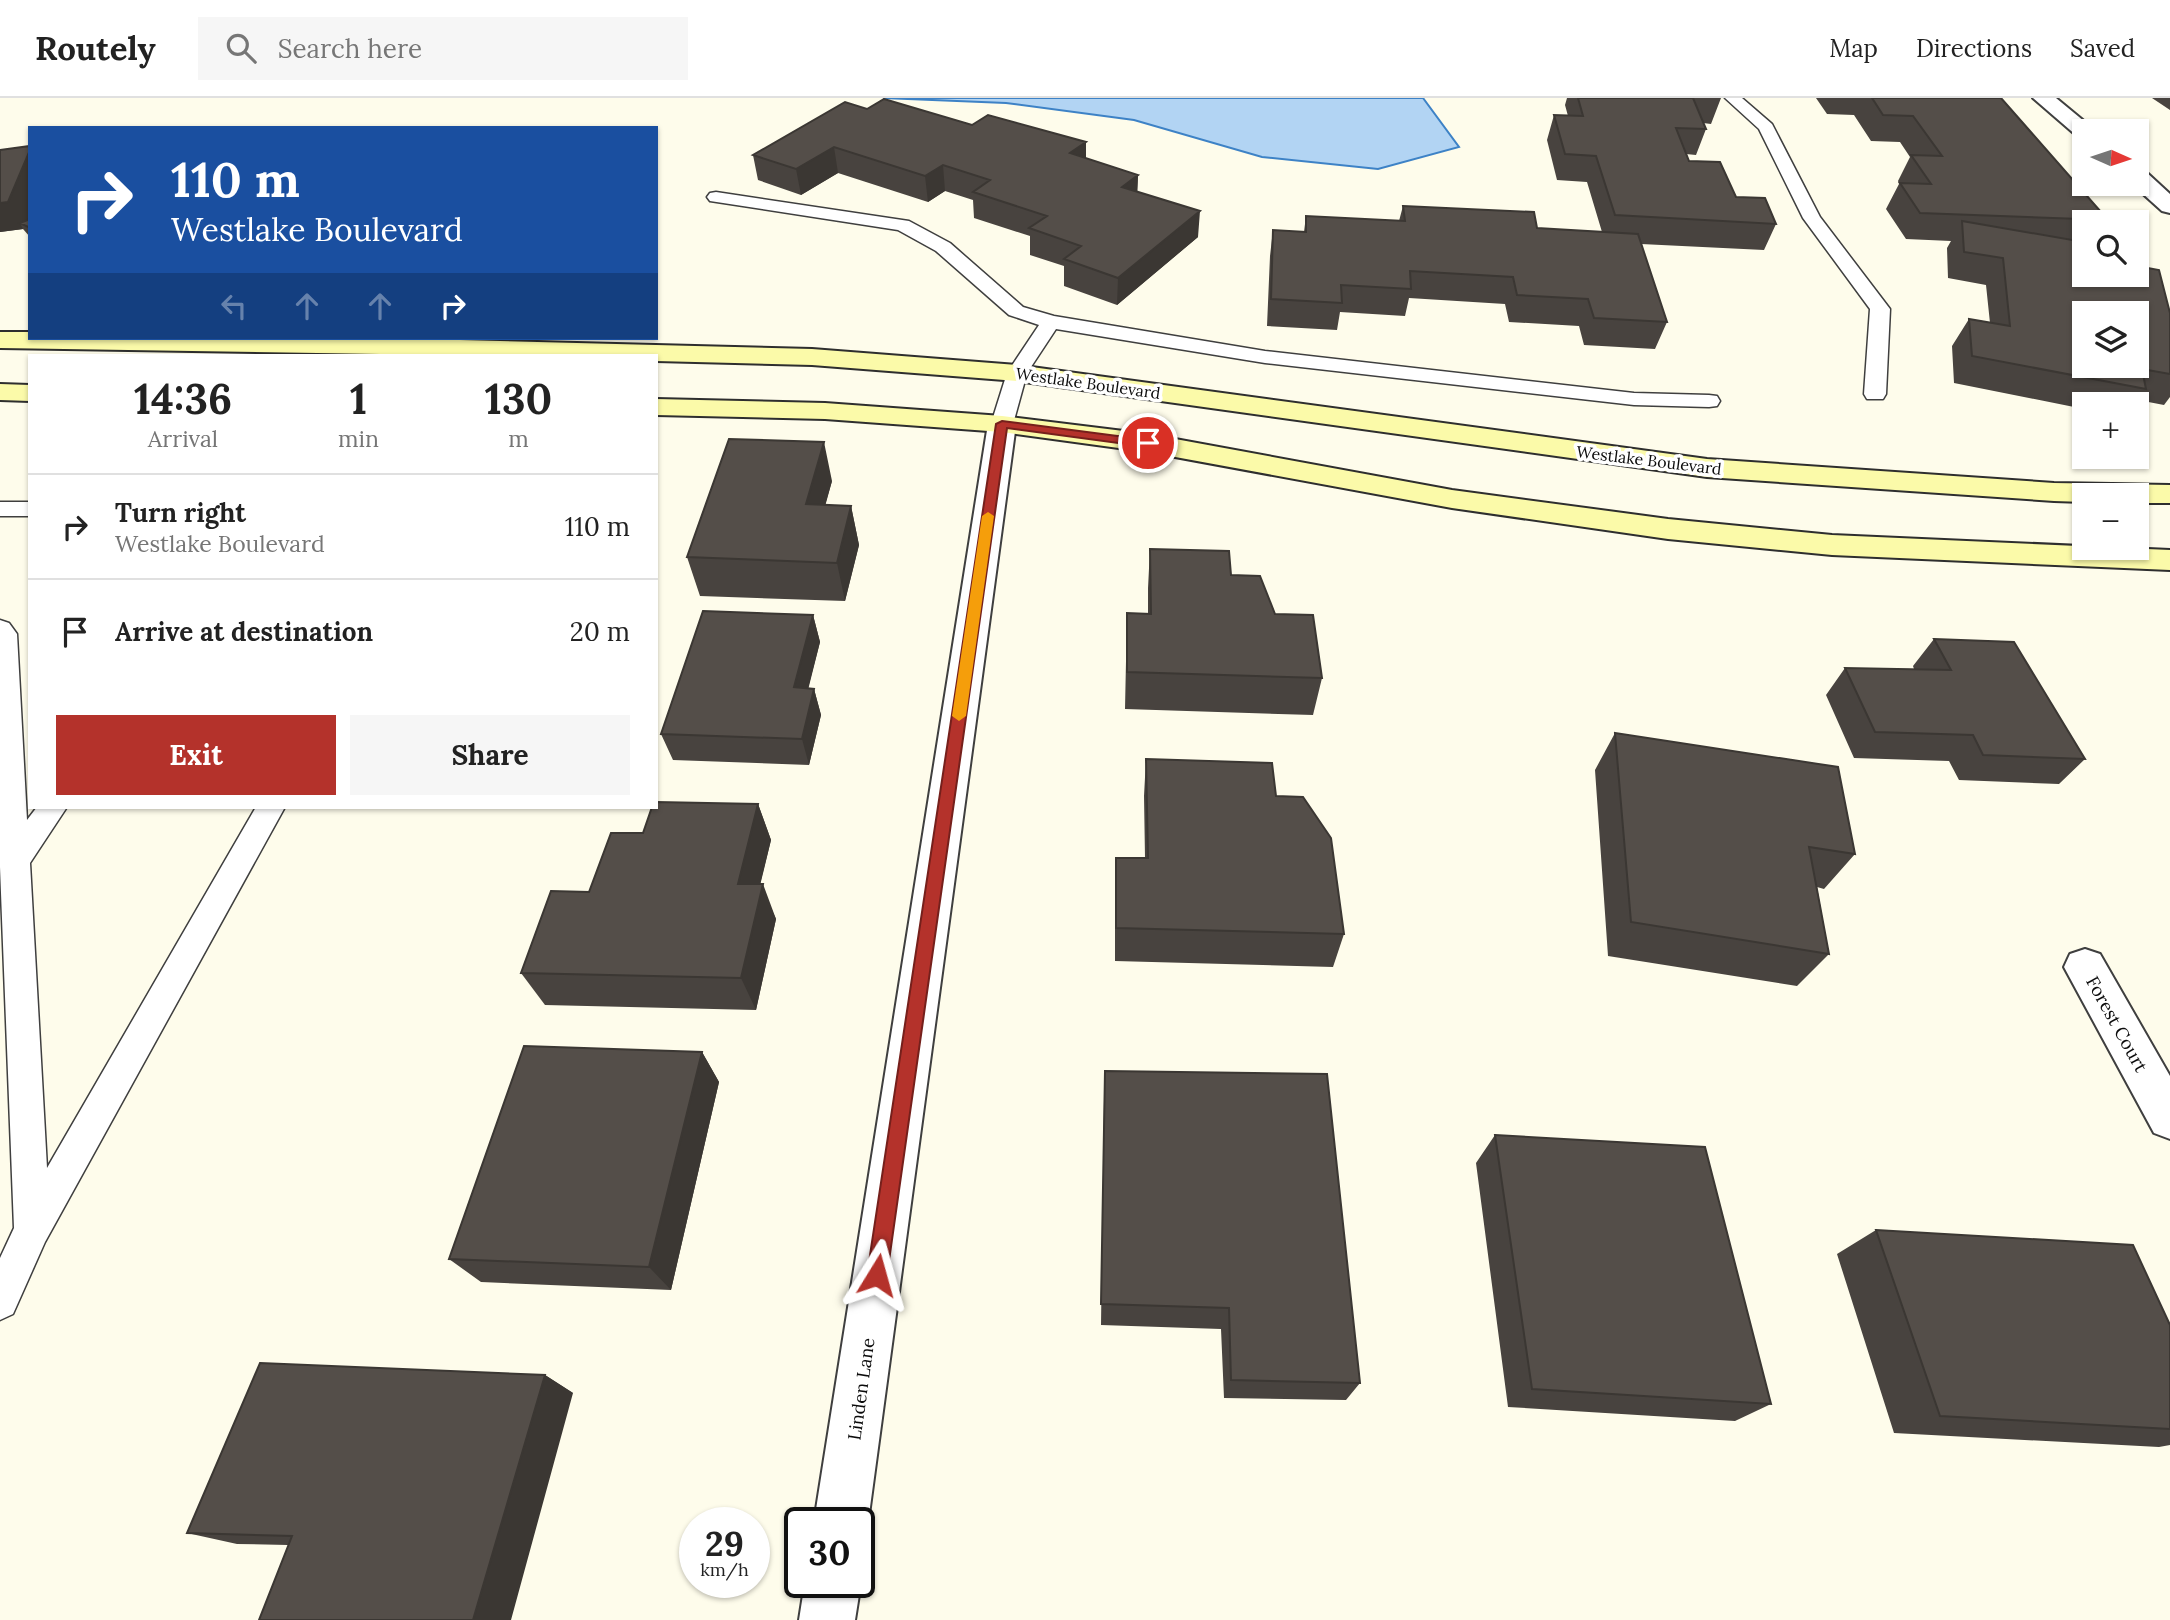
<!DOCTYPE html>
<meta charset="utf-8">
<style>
:root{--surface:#fff;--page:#f6f6f6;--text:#222;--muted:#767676;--line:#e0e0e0;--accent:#b4322b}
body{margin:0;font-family:Lora,serif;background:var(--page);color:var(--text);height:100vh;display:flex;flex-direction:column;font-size:26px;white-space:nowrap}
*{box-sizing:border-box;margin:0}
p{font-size:23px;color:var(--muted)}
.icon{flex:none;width:38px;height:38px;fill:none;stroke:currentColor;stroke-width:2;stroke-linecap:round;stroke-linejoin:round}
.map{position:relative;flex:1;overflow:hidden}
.sheet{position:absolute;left:28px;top:256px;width:630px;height:455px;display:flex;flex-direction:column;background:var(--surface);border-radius:0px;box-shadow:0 2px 5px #0004}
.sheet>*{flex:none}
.top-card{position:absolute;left:28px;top:28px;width:630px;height:214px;border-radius:0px;box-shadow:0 2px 5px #0004;background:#1a4fa0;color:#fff;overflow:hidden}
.needle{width:46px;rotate:93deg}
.tools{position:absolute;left:2072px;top:21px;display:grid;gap:14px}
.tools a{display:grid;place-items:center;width:77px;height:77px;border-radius:0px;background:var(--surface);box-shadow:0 2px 5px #0004;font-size:35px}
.speed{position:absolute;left:679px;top:1409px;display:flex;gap:14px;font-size:35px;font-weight:700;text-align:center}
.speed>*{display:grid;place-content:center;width:91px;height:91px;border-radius:50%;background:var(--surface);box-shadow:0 2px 5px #0004;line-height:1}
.speed small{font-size:18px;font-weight:400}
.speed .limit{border:4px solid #111;border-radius:10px;background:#fff;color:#111}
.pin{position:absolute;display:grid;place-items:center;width:60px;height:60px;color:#fff;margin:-30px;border:4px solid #fff;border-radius:50%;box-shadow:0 2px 7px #0007}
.me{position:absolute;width:77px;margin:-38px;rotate:8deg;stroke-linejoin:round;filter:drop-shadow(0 0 5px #0008)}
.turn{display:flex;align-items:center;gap:24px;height:147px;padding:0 28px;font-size:32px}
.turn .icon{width:91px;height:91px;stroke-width:2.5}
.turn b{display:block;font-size:49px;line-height:60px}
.lanes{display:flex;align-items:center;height:66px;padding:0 28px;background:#0003;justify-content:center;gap:35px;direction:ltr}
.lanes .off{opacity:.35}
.eta{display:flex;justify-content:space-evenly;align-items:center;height:119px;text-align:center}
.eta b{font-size:42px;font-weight:800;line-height:49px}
.cta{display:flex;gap:14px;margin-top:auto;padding:14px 28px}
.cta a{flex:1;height:80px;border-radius:0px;background:var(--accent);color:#fff;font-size:28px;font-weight:800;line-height:80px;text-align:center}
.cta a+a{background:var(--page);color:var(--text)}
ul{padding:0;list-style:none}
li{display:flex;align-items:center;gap:21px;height:105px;padding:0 28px;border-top:2px solid var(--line)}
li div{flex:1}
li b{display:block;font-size:26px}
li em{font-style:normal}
header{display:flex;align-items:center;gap:42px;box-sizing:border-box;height:98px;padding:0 35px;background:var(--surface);border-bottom:2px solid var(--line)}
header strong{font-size:33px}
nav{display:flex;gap:38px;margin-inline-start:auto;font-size:24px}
.search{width:490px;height:63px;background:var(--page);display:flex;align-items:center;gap:18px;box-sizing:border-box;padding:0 24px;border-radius:0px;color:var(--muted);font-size:26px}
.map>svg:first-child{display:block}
.water{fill:#b2d4f3;stroke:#3d82c6;stroke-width:2}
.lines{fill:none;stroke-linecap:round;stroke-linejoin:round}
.lane-casing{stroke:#3f3f3f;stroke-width:3}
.street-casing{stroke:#3f3f3f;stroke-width:4}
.secondary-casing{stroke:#2e2e2e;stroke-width:4}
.lane{fill:#fff;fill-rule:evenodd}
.street{fill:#fff;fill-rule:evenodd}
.secondary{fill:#fbfaa9;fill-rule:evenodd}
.wall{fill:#48433f}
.shaded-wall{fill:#3b3733}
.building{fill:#544e49;stroke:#3b3733;stroke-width:2;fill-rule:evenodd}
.route{fill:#b4322b;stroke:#75201c;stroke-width:2}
.slow{fill:#f59e0b}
.labels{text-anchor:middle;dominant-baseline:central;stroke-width:7;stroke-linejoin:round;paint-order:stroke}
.far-street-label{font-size:16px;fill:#0c0c0c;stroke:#fff}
.street-label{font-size:18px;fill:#0c0c0c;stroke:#fff}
</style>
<header>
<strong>Routely</strong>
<div class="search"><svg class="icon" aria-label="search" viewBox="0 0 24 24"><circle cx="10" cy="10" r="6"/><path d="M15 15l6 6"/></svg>Search here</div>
<nav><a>Map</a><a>Directions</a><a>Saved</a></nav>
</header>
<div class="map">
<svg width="2170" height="1522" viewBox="0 0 2170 1522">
<rect width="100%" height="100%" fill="#fefceb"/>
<path class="water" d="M 883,0 L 1423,0 L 1459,49 L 1378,71 L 1262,59 L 1134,22 L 1006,5 Z"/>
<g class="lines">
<g class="lane-casing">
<path id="lane" d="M 1725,0 L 1742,0 L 1772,26 L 1820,119 L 1890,211 L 1886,296 L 1883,301 L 1867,301 L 1864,296 L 1870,211 L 1803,120 L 1759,31 Z
M 716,94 L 909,123 L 950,145 L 1023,209 L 1054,218 L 1265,253 L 1634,295 L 1709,297 L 1717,298 L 1720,303 L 1717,308 L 1709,309 L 1634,307 L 1265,265 L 1056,231 L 1027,275 L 1013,326 L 1010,331 L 994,331 L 991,326 L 1007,275 L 1039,227 L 1009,217 L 936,153 L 898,132 L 710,103 L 707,99 L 710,95 Z
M 0,404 L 30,404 L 30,418 L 0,418 Z
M 0,522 L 9,525 L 17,536 L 27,722 L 37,709 L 67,709 L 30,765 L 47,1070 L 256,709 L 285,709 L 45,1144 L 13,1216 L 0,1222 L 0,1160 L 14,1130 L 0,769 Z"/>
</g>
<g class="street-casing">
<path id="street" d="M 2033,0 L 2056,0 L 2096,33 L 2084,33 L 2084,39 L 2077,38 Z
M 2137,71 L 2145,73 L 2170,96 L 2170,115 L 2162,113 L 2132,86 L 2137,86 Z
M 1002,318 L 1012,320 L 1016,326 L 868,1424 L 859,1444 L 859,1424 L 814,1424 L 988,326 L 992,320 Z
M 2085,851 L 2100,856 L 2170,978 L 2170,1041 L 2154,1035 L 2064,869 L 2070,856 Z
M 859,1480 L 861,1484 L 855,1522 L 799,1522 L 805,1484 L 859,1484 Z"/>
</g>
<g class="secondary-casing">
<path id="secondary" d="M 0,234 L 30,234 L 30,240 L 380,240 L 812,251 L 1017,267 L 1707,361 L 2054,385 L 2170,387 L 2170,405 L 2137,405 L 2137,397 L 2084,397 L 2084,404 L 2054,403 L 1707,379 L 1017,283 L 812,267 L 656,263 L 656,257 L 443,257 L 0,250 Z
M 0,286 L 30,287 L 30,303 L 0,302 Z
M 656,301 L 825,305 L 1002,318 L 1148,336 L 1452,392 L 1668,421 L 1832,437 L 2170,452 L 2170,472 L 1832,457 L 1668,441 L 1452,410 L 1148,354 L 1002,334 L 825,321 L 656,317 Z"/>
</g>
<use href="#lane" class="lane"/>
<use href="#street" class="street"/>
<use href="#secondary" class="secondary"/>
</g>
<path class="wall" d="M 1567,0 L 1721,0 L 1711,26 L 1703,25 L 1706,31 L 1696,57 L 1686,56 L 1689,63 L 1736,99 L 1776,126 L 1764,152 L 1641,146 L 1667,224 L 1655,251 L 1584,247 L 1579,228 L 1509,224 L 1505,206 L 1409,200 L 1405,218 L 1340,214 L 1337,232 L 1267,228 L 1270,158 L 1273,132 L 1304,134 L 1306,118 L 1399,123 L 1403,108 L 1537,130 L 1602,134 L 1587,84 L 1557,82 L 1547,42 L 1554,17 L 1568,18 L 1565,7 Z
M 1816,0 L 2001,0 L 2108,122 L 2106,124 L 2084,124 L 2084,177 L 2170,215 L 2170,299 L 2164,307 L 2138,302 L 2134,306 L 2084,306 L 2084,311 L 1954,285 L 1952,248 L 1969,221 L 1990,225 L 1986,187 L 1948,180 L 1947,150 L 1951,143 L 1906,141 L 1886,111 L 1899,86 L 1898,83 L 1910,59 L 1900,44 L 1871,43 L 1854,17 L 1827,16 Z
M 2152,0 L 2170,0 L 2170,12 Z
M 867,11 L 1086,60 L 1138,77 L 1137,94 L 1198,139 L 1117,207 L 1064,188 L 1064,168 L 1030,157 L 1030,138 L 974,120 L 973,102 L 945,93 L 928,104 L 838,75 L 801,97 L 758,82 L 753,57 Z
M 0,52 L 30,130 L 30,139 L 23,131 L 0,134 Z
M 832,383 L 825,407 L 851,408 L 859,447 L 845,503 L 700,498 L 687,459 Z
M 1150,451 L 1231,477 L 1275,516 L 1322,580 L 1313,617 L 1125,611 L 1127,515 L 1148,516 L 1148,490 Z
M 813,517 L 820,544 L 808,590 L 814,591 L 821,617 L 809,667 L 673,662 L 661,636 Z
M 1934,541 L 2085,661 L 2059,686 L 1959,682 L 1949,663 L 1854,660 L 1826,597 L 1845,570 L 1914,571 L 1913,568 Z
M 1615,635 L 1855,756 L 1824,791 L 1817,789 L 1829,856 L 1797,888 L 1608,858 L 1595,672 Z
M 1146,661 L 1276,698 L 1344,836 L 1333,869 L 1115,863 L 1115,794 L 1116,760 L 1145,760 L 1144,698 Z
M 758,706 L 771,742 L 760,786 L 776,821 L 756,912 L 545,907 L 521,875 L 589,794 L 643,735 Z
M 702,954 L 719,984 L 671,1192 L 481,1184 L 449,1161 Z
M 1104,1003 L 1360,1285 L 1346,1302 L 1224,1300 L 1221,1231 L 1101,1227 Z
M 1495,1037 L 1771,1306 L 1735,1323 L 1508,1309 L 1476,1065 Z
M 1876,1132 L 2170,1227 L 2170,1347 L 2159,1349 L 1894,1335 L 1837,1156 Z
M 545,1277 L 573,1295 L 288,1447 L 237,1446 L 187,1435 Z"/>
<path class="shaded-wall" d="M 1086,44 L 1086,70 L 1070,55 Z
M 834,49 L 838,75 L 801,97 L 796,71 Z
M 30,52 L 30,123 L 25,128 L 8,104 Z
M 943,67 L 945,93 L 928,104 L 925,78 Z
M 1138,77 L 1137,103 L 1122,89 Z
M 8,104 L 25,128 L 20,125 L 23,131 L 0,134 L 0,105 Z
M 1200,113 L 1198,139 L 1117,207 L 1118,180 Z
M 824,344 L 832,383 L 815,445 L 806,406 Z
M 851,408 L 859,447 L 845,503 L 837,465 Z
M 813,517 L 820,544 L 802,616 L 794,589 Z
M 814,591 L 821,617 L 809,667 L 802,641 Z
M 758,706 L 771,742 L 752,821 L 738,786 Z
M 763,786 L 776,821 L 756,912 L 741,880 Z
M 702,954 L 719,984 L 671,1192 L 649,1169 Z
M 545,1277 L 573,1295 L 511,1522 L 473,1522 Z"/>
<path class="building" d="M 1578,0 L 1693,0 L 1706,31 L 1676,30 L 1689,63 L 1720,64 L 1736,99 L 1765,100 L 1776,126 L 1615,117 L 1596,58 L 1565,56 L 1554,17 L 1583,18 Z
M 1872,0 L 2001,0 L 2108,122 L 1920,115 L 1900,85 L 1931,86 L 1911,57 L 1942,58 L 1913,18 L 1883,17 Z
M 884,1 L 972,27 L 988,17 L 1086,44 L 1070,55 L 1138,77 L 1122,89 L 1200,113 L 1118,180 L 1064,161 L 1081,148 L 1029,130 L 1047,118 L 973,94 L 990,82 L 943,67 L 925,78 L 834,49 L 796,71 L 753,57 L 845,4 L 867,11 Z
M 30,48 L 30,52 L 8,104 L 0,105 L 0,52 Z
M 1403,108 L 1534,114 L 1537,130 L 1638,136 L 1667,224 L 1594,220 L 1588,201 L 1517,197 L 1513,179 L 1410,173 L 1411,191 L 1341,187 L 1342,205 L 1271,201 L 1273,132 L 1306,134 L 1306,118 L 1405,123 Z
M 30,121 L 30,130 L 20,125 Z
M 1962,123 L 2084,144 L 2084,177 L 2137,177 L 2137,168 L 2159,172 L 2170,215 L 2170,276 L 2142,271 L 2146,291 L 1972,258 L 1969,221 L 2010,228 L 2003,160 L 1964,154 ZM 2084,215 L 2137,215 L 2137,268 L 2084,268 Z
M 729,341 L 824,344 L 806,406 L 851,408 L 837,465 L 687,459 Z
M 1150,451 L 1229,453 L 1231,477 L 1260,478 L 1275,516 L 1313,517 L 1322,580 L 1127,574 L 1127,515 L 1151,516 Z
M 703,513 L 813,517 L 794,589 L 814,591 L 802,641 L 661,636 Z
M 1934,541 L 2014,544 L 2085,661 L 1983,657 L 1973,637 L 1875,634 L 1845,570 L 1951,572 Z
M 1615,635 L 1838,669 L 1855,756 L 1809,749 L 1829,856 L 1631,824 Z
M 1146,661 L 1272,665 L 1276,698 L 1303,699 L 1331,740 L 1344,836 L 1116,830 L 1116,760 L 1148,760 Z
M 656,704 L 758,706 L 738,786 L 763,786 L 741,880 L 521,875 L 551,793 L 589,794 L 611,735 L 643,735 L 652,709 L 656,709 Z
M 524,948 L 702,954 L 649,1169 L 449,1161 Z
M 1105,973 L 1327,976 L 1360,1285 L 1231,1282 L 1229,1210 L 1101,1206 Z
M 1495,1037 L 1705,1049 L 1771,1306 L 1532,1291 Z
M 1876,1132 L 2133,1147 L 2170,1227 L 2170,1331 L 1940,1318 Z
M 260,1265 L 545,1277 L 473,1522 L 259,1522 L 292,1438 L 187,1435 Z"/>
<path class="route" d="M 1002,323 L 1148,342 L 1154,345 L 1148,349 L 1007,330 L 887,1177 L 885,1184 L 877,1187 L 870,1184 L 867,1177 L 996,326 Z"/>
<path class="slow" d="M 988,414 L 994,418 L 966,618 L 959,623 L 952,618 L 982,418 Z"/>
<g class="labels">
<g class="far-street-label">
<text transform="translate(1088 285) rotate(8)">Westlake Boulevard</text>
<text transform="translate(1649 362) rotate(7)">Westlake Boulevard</text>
</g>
<g class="street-label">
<text transform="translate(2117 926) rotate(61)">Forest Court</text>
<text transform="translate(861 1291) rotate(-82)">Linden Lane</text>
</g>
</g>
</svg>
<div class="tools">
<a><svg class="needle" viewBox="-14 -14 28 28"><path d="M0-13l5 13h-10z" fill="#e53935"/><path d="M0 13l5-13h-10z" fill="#767676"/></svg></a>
<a><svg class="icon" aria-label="search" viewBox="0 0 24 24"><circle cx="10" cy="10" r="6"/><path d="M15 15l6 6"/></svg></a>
<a><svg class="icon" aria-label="layers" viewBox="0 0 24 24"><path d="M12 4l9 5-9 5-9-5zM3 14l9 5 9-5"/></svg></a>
<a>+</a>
<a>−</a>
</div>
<div class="speed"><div>29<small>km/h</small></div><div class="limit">30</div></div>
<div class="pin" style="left:1148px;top:345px;background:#d93025"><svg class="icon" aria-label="arrive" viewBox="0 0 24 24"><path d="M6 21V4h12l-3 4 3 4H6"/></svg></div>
<svg class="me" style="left:877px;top:1177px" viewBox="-20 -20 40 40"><path d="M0-17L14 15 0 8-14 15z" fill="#b4322b" stroke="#fff" stroke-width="4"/></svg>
<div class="top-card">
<div class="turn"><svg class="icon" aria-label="right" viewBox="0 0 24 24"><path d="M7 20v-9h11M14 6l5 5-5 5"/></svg><div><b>110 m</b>Westlake Boulevard</div></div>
<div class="lanes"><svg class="icon off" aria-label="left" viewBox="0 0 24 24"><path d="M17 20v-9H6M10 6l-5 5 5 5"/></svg><svg class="icon off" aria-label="ahead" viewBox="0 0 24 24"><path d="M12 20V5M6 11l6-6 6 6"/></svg><svg class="icon off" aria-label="ahead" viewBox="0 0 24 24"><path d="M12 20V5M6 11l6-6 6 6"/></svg><svg class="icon" aria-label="right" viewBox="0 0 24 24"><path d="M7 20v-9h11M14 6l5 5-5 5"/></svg></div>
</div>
<section class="sheet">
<div class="eta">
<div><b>14:36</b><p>Arrival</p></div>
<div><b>1</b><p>min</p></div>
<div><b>130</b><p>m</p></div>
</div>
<ul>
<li><svg class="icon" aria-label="right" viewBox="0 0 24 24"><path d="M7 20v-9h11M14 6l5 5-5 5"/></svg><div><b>Turn right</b><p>Westlake Boulevard</p></div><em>110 m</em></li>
<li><svg class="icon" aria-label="arrive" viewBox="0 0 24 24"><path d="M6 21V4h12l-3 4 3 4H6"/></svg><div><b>Arrive at destination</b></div><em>20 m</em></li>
</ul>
<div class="cta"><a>Exit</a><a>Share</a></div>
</section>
</div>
